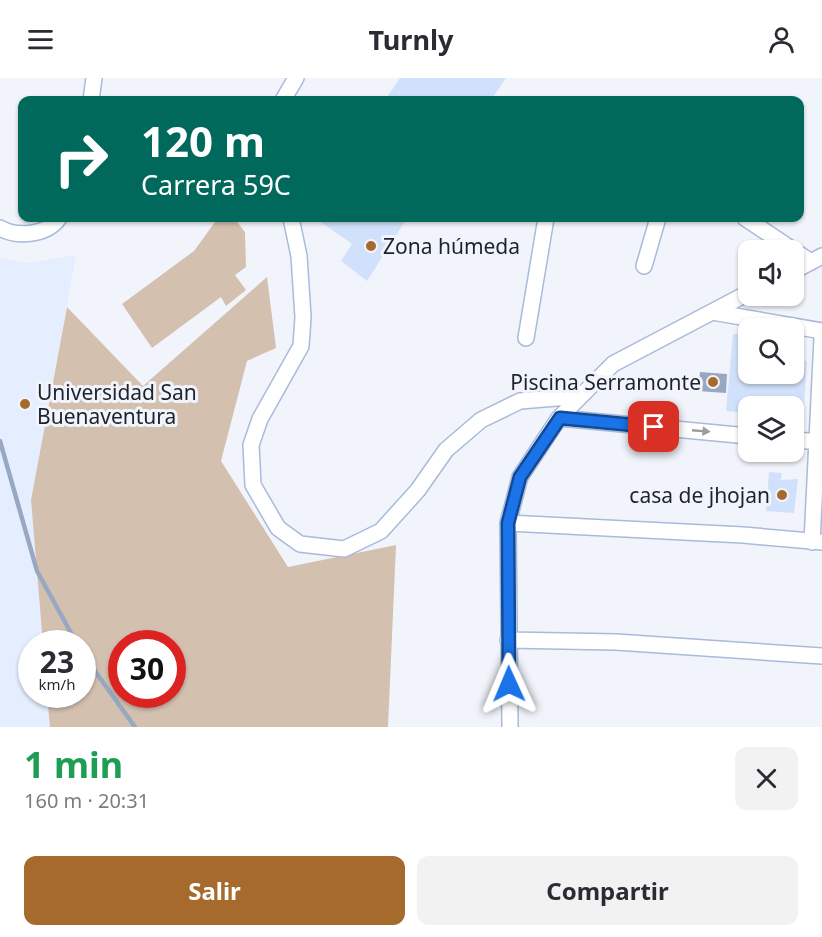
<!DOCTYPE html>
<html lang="es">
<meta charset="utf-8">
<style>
:root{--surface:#fff;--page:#f2f2f3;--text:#2b2b33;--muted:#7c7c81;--accent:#a66b2c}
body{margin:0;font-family:"Noto Sans",sans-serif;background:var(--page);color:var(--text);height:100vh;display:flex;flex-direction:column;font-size:22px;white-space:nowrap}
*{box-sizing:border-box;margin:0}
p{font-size:20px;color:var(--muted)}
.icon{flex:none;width:33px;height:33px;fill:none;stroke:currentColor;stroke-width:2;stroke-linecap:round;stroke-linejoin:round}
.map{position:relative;height:649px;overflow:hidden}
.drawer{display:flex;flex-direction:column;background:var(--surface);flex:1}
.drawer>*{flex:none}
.hud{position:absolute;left:18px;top:18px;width:786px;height:126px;border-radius:12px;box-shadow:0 2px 4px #0004;background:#00695c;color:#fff;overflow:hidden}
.fabs{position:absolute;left:738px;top:162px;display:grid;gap:12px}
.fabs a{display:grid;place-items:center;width:66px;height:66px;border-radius:12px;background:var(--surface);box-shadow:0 2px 4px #0004;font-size:30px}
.speed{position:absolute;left:18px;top:552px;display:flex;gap:12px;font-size:30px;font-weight:700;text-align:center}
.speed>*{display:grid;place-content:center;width:78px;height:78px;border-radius:50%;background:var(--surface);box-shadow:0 2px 4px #0004;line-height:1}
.speed small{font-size:15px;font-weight:400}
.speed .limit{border:9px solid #d22;background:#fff;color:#111}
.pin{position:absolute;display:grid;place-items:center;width:51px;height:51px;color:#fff;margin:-26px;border-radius:12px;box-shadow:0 3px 9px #0006}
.me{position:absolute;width:66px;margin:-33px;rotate:359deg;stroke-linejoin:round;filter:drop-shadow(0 0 4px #0008)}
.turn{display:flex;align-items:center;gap:21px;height:126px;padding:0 24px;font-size:27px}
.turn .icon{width:78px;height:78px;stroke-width:2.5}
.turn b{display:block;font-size:42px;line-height:51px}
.round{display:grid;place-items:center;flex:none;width:63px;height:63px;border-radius:12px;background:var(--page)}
.headline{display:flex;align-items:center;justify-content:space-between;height:102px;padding:0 24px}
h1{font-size:36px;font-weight:700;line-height:45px;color:#1e9e55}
.cta{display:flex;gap:12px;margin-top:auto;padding:12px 24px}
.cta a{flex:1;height:69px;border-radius:12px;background:var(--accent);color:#fff;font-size:24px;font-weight:700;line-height:69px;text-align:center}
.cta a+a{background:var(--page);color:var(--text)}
header{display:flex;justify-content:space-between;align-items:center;height:78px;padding:0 24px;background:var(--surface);font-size:27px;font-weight:700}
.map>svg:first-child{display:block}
.built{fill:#e5eefe}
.green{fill:#d4c0af;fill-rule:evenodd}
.water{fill:#98a7c2}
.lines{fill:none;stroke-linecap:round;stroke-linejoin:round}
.stream{stroke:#98a7c2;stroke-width:4.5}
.building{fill:#d2e1fb}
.street-casing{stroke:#a9bada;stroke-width:18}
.street{stroke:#fff;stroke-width:15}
.oneway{fill:#999ca1}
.route-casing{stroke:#114b97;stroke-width:15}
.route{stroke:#1a73e8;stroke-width:10}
.poi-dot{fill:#a66b2c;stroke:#f1f4fb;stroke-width:2}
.labels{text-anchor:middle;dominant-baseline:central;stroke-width:6;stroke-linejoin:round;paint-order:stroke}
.poi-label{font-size:21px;fill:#1c232f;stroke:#f1f4fb;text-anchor:start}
</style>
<header><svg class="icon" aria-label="menu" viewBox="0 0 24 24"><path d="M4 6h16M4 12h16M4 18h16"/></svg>Turnly<svg class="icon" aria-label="person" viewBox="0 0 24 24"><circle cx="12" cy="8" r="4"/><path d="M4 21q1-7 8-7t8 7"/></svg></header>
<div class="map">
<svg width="822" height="649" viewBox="0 0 822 649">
<rect width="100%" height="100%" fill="#f1f4fb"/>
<path class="built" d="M 76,177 L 31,422 L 43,565 L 32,566 L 32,616 L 47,617 L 50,649 L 0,649 L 0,180 L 30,185 Z"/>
<path class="green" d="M 218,140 L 234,140 L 245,154 L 246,189 L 235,197 L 246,212 L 226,228 L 221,219 L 152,270 L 122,226 L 194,173 Z
M 267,199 L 276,270 L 247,283 L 221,383 L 288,489 L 396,467 L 388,649 L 50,649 L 47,617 L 82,616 L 82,566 L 43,566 L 31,422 L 67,229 L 143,308 ZM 122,566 L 172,566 L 172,616 L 122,616 Z"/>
<path class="water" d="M 700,294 L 727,296 L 726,315 L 698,313 Z"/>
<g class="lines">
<path class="stream" d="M 0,363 L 37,493 L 77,566
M 82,575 L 135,649"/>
</g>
<path class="building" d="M 400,0 L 506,0 L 491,22 L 385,22 Z
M 315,140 L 407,140 L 367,203 L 341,183 L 352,166 Z
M 733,256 L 748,256 L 748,296 L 794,296 L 794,282 L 807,283 L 804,328 L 748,328 L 748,335 L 726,333 Z
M 769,394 L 782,395 L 781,402 L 798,401 L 794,435 L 766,433 Z"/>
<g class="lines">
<g class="street-casing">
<path id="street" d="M 91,22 L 94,0
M 283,22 L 296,0
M 291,140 L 299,178 L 303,239 L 301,268 L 260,341 L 251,367 L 253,407 L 278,450 L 300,466 L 344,471 L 381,453 L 418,412 L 446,372 L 481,342 L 520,323 L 581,318
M 745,140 L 811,184
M 0,150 C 18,160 47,157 59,140
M 644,188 L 658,140
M 794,193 L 822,178
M 712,234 L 822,253
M 526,260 L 546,140
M 559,340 L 748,358
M 794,362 L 822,364
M 508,445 L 743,457 L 822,464
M 812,464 L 822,260
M 508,562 L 616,564 L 822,578
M 510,649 L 508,445 L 520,399 L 559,340 L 613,286 L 748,215"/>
</g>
<use href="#street" class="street"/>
</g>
<defs><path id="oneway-solid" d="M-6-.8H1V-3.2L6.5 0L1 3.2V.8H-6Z" transform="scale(1.5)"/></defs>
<use class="oneway" href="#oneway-solid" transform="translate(701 353) rotate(5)"/>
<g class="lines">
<g class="route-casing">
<path id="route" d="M 509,606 L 508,445 L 520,399 L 560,340 L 654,349"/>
</g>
<use href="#route" class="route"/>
</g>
<g class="poi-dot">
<circle cx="371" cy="168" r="6"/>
<circle cx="713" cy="304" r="6"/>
<circle cx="25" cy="326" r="6"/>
<circle cx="782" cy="417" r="6"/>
</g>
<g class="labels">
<g class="poi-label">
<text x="383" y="168">Zona húmeda</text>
<text x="701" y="304" text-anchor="end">Piscina Serramonte</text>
<text x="37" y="314">Universidad San<tspan x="37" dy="24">Buenaventura</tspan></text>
<text x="770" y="417" text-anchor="end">casa de jhojan</text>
</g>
</g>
</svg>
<div class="fabs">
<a><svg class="icon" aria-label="sound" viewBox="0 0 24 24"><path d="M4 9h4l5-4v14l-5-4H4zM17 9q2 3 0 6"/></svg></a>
<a><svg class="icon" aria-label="search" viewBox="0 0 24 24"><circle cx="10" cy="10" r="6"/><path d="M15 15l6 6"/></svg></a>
<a><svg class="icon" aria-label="layers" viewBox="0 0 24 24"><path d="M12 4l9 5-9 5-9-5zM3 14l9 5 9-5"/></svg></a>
</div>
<div class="speed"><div>23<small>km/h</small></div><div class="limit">30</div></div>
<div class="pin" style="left:654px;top:349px;background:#d93025"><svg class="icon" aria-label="arrive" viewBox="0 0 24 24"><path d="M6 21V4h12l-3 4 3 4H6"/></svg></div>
<svg class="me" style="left:509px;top:606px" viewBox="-20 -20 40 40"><path d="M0-17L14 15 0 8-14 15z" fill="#1a73e8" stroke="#fff" stroke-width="4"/></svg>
<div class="hud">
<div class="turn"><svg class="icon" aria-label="right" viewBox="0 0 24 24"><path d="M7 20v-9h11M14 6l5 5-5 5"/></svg><div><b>120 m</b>Carrera 59C</div></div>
</div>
</div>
<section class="drawer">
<div class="headline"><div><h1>1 min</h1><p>160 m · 20:31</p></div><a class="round"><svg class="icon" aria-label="close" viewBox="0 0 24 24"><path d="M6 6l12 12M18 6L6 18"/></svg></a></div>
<div class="cta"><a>Salir</a><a>Compartir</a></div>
</section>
